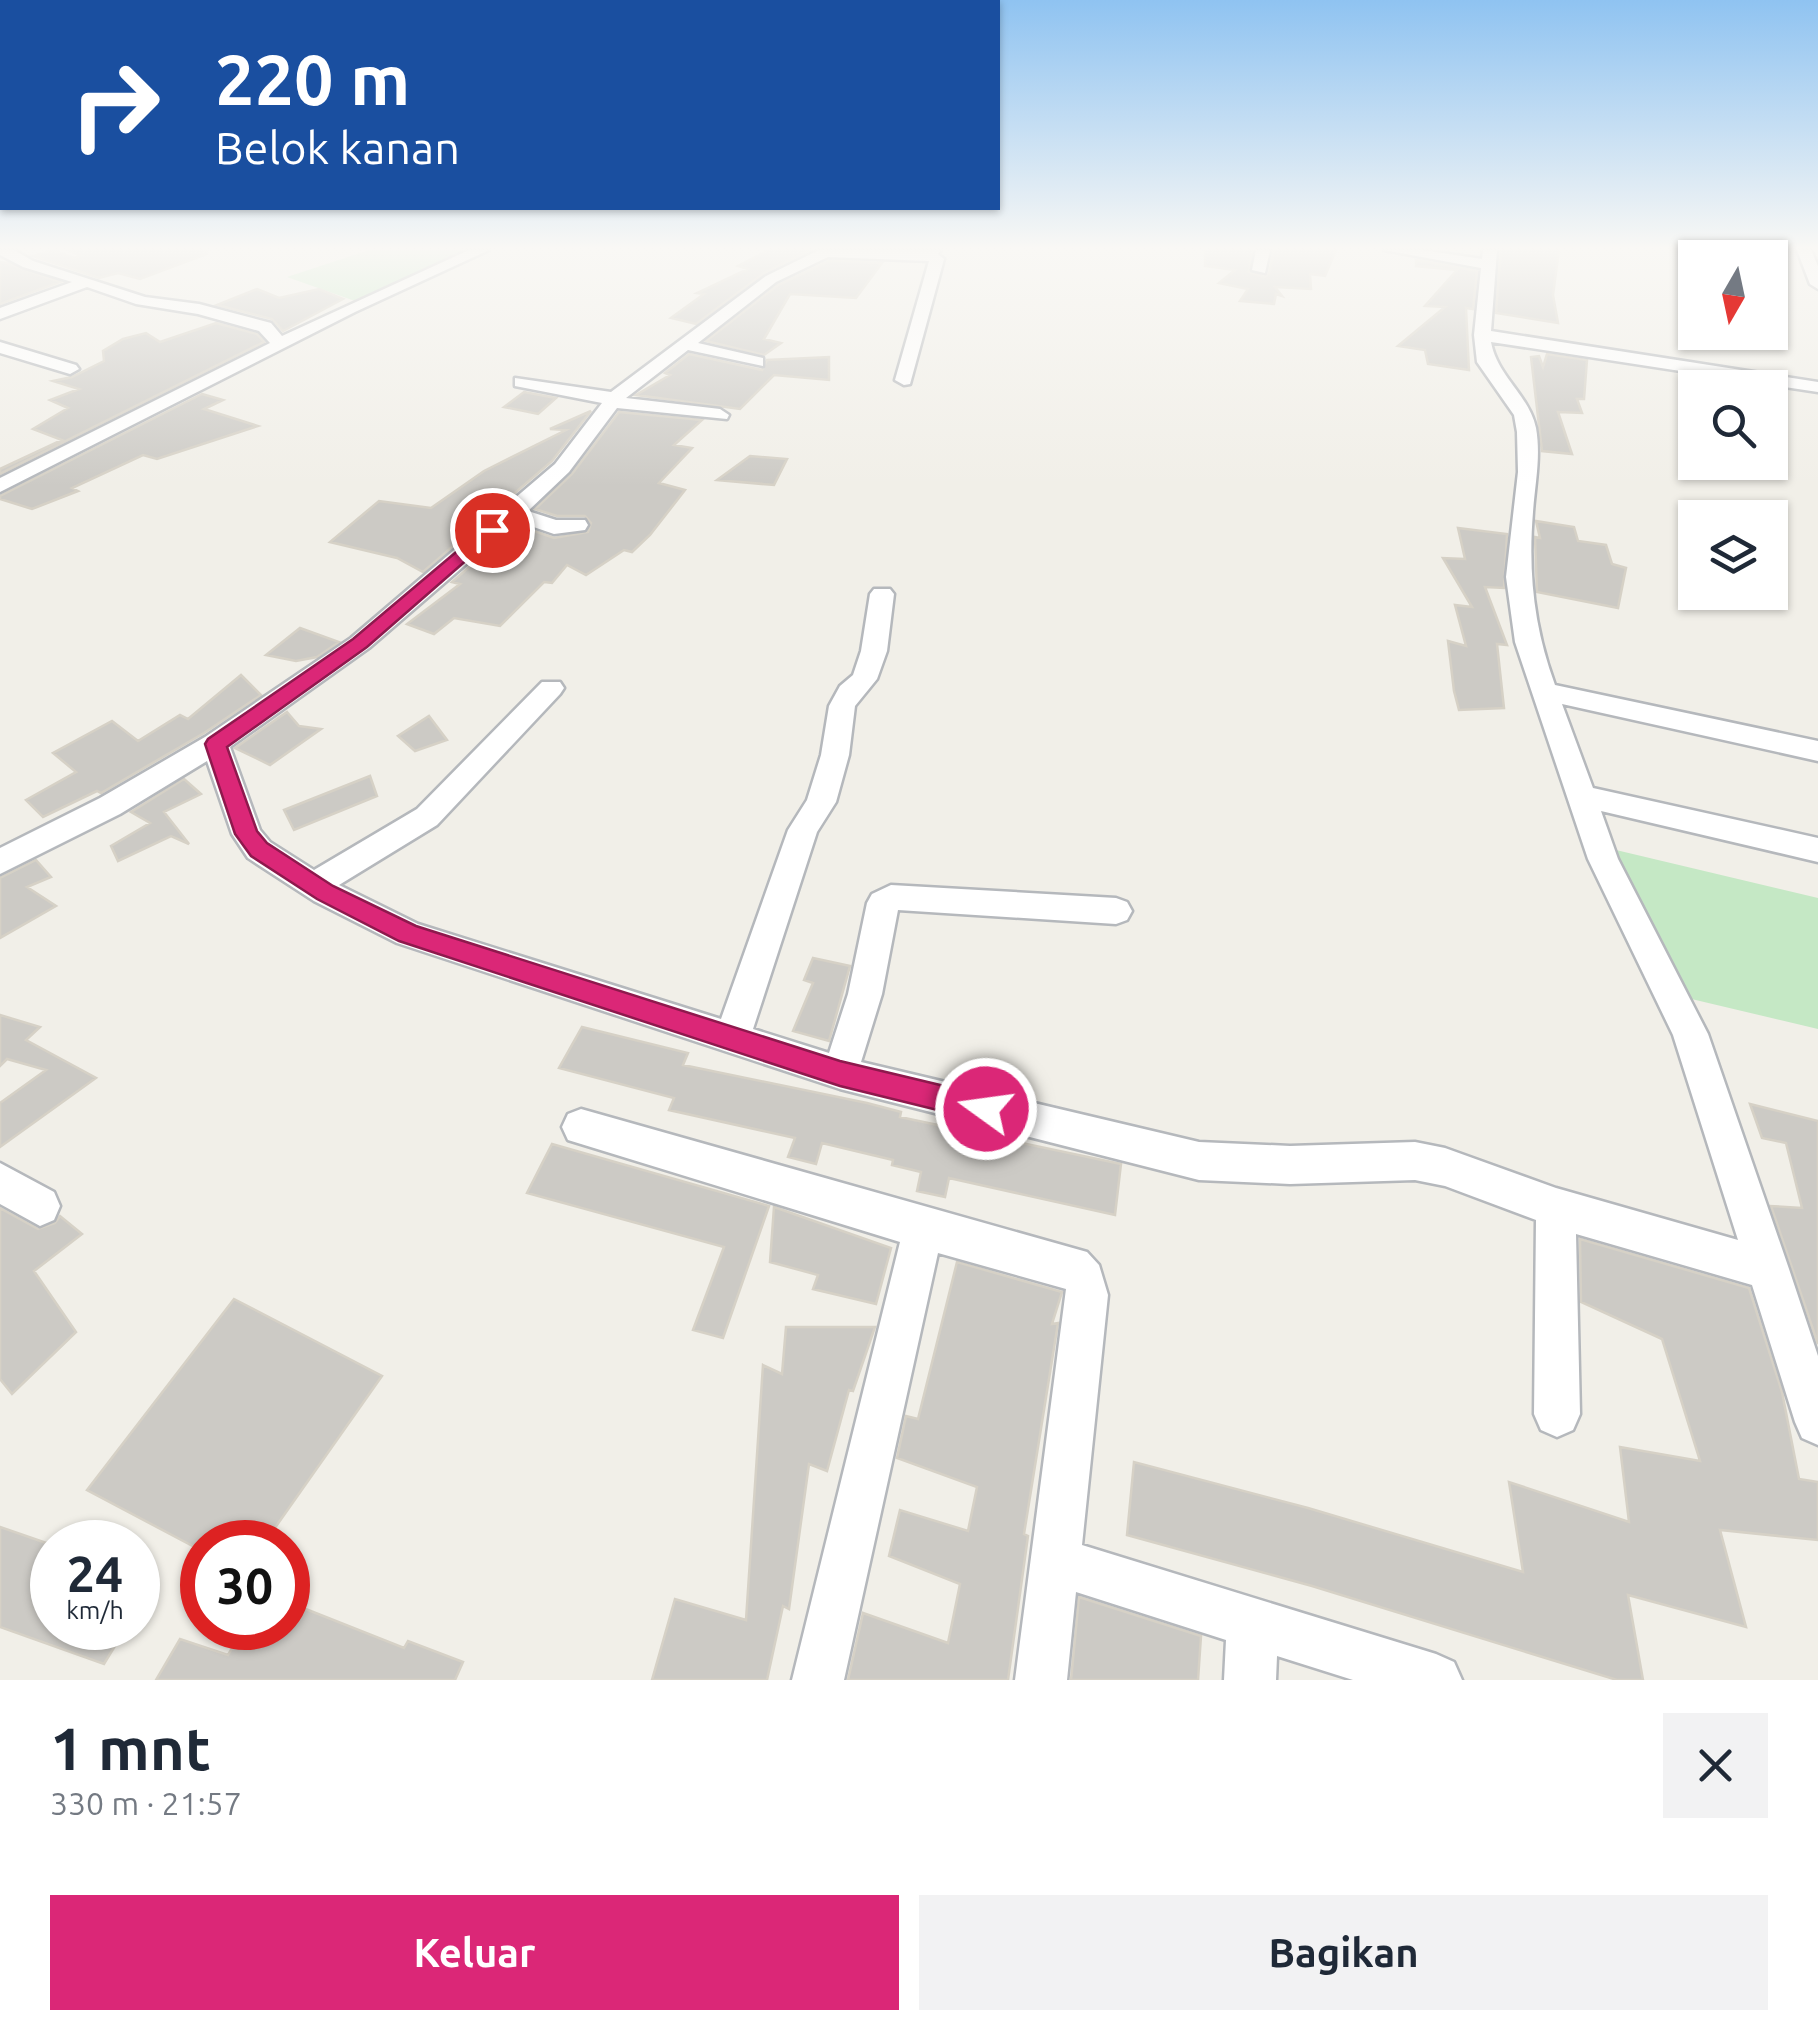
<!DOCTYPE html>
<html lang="id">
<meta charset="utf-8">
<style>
:root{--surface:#fff;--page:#f2f2f3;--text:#1f2937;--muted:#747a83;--accent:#db2777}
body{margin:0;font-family:Ubuntu,sans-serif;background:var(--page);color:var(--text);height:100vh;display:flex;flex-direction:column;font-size:38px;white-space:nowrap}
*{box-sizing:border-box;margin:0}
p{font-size:32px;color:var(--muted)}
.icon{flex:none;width:55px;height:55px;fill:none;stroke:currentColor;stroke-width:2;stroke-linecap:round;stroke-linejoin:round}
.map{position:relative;height:1680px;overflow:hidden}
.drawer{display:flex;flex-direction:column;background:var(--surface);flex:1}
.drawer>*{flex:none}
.top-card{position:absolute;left:0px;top:0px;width:1000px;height:210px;box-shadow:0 2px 8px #0004;background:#1a4fa0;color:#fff;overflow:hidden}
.needle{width:65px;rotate:189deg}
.buttons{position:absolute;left:1678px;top:240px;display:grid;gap:20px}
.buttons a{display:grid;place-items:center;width:110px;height:110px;border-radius:0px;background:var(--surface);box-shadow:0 2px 8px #0004;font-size:50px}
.speed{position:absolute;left:30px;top:1520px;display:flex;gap:20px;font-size:50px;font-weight:700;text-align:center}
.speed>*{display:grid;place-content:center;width:130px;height:130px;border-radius:50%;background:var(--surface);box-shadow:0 2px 8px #0004;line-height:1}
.speed small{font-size:25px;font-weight:400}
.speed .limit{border:15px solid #d22;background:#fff;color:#111}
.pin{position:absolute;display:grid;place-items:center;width:85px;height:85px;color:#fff;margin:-42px;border:5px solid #fff;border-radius:50%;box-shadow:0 2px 10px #0007}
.me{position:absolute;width:110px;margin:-55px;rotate:284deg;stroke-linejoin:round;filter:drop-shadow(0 0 8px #0008)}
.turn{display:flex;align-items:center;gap:35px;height:210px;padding:0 50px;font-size:45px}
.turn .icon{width:130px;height:130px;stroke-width:2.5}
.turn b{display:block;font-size:70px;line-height:85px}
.round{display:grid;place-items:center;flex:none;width:105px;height:105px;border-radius:0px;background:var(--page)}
.head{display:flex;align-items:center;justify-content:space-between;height:170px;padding:0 50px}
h1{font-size:60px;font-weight:700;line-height:75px}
.cta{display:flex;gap:20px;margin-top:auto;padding:20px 50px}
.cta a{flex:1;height:115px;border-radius:0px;background:var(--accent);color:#fff;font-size:40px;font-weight:700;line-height:115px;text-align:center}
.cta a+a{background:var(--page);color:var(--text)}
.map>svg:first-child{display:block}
.green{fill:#c5e8c5}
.building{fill:#cccac5;stroke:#d6d1c6;stroke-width:2.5}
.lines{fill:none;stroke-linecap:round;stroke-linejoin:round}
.street-casing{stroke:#b5b8bc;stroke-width:5}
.street{fill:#fff;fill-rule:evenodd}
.route{fill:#db2777;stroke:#8e194d;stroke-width:2.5}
</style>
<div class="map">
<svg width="1818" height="1680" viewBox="0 0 1818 1680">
<rect width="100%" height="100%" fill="#f1efe8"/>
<path class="green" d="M 369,250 L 478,250 L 355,301 L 287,277 Z
M 1616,850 L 1818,898 L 1818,1029 L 1683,997 Z"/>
<path class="building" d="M 53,250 L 74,258 L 81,256 L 68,250 L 207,250 L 207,254 L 140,279 L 118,273 L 99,278 L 33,256 Z
M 769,250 L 810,250 L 764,273 L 696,324 L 671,318 L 704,294 L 697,293 L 748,269 L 738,266 Z
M 1205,250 L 1252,250 L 1249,272 L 1264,277 L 1269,274 L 1274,250 L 1336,250 L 1325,276 L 1310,274 L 1311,289 L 1275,287 L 1282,296 L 1276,294 L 1274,304 L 1240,301 L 1248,289 L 1219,283 L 1235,270 L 1205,266 Z
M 1501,250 L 1559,250 L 1553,295 L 1558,323 L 1496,313 Z
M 1416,260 L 1477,271 L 1473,309 L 1466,308 L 1469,370 L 1428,364 L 1425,350 L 1398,346 L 1445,307 L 1425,306 L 1457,270 L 1416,266 Z
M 829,261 L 882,263 L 856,298 L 790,294 L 764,339 L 781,343 L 764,355 L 706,341 L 778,285 Z
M 0,262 L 7,263 L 60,282 L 0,304 Z
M 257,289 L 279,298 L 319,289 L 343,299 L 283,331 L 272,319 L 217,305 Z
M 216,323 L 257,334 L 264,342 L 0,474 L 0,469 L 62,440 L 33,429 L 68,408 L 50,400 L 79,389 L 53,381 L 72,377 L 104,361 L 103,351 L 123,339 L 146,333 L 160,342 Z
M 689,354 L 762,370 L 767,360 L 829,357 L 829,380 L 774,375 L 740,409 L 636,395 L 670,375 L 665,373 Z
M 1547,354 L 1587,360 L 1584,399 L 1577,399 L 1582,413 L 1558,412 L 1572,454 L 1542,451 L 1531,357 L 1539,356 L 1543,367 Z
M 524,392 L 556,398 L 538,414 L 504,407 Z
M 202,394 L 223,400 L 204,409 L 258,426 L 157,459 L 143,455 L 72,488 L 78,491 L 32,509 L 0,499 L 0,496 Z
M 591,411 L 552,461 L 423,572 L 397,558 L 330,542 L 379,501 L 431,508 L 484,471 L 566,430 L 550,429 Z
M 619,412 L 702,420 L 674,445 L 692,448 L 659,483 L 685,490 L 650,535 L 632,552 L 624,550 L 586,575 L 567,565 L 552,583 L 544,582 L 500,626 L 454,618 L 434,634 L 407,624 L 460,584 L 452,582 L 517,525 L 554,538 L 588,532 L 591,523 L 585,516 L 557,516 L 535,509 L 572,474 Z
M 750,456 L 787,459 L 774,485 L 717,480 Z
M 1536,521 L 1574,527 L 1578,541 L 1606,545 L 1612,564 L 1626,568 L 1618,608 L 1537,592 L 1535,537 L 1540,538 Z
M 1458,528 L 1507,534 L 1504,588 L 1485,587 L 1507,645 L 1497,644 L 1504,708 L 1459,710 L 1454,691 L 1448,641 L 1466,646 L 1455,605 L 1472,607 L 1443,558 L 1465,559 Z
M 300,628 L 339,642 L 317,657 L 296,661 L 266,655 Z
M 241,675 L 261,695 L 204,733 L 101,793 L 97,791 L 43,817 L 26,800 L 76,772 L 53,753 L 112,721 L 138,741 L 180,715 L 188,719 Z
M 287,712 L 299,726 L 321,729 L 270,765 L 235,748 Z
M 429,716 L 447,740 L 415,751 L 398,736 Z
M 370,776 L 377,796 L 294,830 L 284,810 Z
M 184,779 L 201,794 L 164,812 L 189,844 L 171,836 L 118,861 L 111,846 L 150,823 L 131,812 Z
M 36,860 L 51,877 L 27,887 L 56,906 L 0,938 L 0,878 Z
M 813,958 L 850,966 L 829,1041 L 793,1031 L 813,983 L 804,980 Z
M 0,1015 L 40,1027 L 26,1040 L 96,1078 L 0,1147 L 0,1103 L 46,1070 L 7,1059 L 0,1066 Z
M 582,1027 L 688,1053 L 683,1065 L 867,1103 L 901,1112 L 900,1117 L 1121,1164 L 1115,1215 L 949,1178 L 945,1197 L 917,1191 L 921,1172 L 892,1165 L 893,1160 L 822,1143 L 816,1164 L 788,1157 L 795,1138 L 669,1110 L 674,1098 L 559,1068 Z
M 1750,1104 L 1818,1121 L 1818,1344 L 1771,1206 L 1802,1208 L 1786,1143 L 1762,1138 Z
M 552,1144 L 769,1206 L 723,1338 L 693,1330 L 724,1247 L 527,1193 Z
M 774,1207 L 891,1248 L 876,1304 L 813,1289 L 818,1275 L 770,1262 Z
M 0,1208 L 38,1229 L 55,1223 L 60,1216 L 82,1234 L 34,1271 L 76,1332 L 12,1394 L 0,1379 Z
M 1580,1239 L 1749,1288 L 1782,1392 L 1799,1479 L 1818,1482 L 1818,1540 L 1720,1530 L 1746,1627 L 1628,1595 L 1643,1680 L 1617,1680 L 1312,1586 L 1127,1535 L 1134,1462 L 1308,1508 L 1523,1572 L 1509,1482 L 1629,1522 L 1620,1447 L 1700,1461 L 1662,1339 L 1581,1302 Z
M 957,1262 L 1062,1292 L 1052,1324 L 1058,1323 L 1024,1534 L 1028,1536 L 1008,1680 L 848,1680 L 863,1613 L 948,1643 L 960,1584 L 889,1556 L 900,1510 L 968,1531 L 977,1487 L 897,1458 L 906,1416 L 918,1419 Z
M 234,1299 L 382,1376 L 265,1542 L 202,1542 L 202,1551 L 87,1490 Z
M 786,1327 L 875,1327 L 853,1391 L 849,1390 L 827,1471 L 809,1464 L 789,1609 L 783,1606 L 767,1680 L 652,1680 L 675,1599 L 746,1620 L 763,1365 L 782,1374 Z
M 0,1527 L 52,1545 L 52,1628 L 126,1628 L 104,1664 L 0,1627 Z
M 1079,1597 L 1201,1636 L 1198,1680 L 1071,1680 Z
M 288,1602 L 404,1648 L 408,1641 L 463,1662 L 455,1680 L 156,1680 L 180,1639 L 228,1655 L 244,1628 L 288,1628 Z"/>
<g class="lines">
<g class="street-casing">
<path id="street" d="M 0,250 L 14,250 L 33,261 L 145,297 L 199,304 L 271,323 L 282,336 L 469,250 L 489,250 L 355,312 L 0,492 L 0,478 L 270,343 L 259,331 L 198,314 L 136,304 L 87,287 L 0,319 L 0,308 L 72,282 L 23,267 L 0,255 Z
M 819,250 L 941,250 L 938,254 L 944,259 L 910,384 L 904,385 L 895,380 L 929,261 L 828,257 L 776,282 L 698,343 L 763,358 L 763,366 L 688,350 L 626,398 L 720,409 L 729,415 L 727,419 L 617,408 L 569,472 L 528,511 L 556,520 L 585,520 L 588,525 L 585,530 L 554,534 L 516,521 L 369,648 L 230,747 L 260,830 L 270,842 L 314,870 L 417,809 L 542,682 L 560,682 L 564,688 L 560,694 L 437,825 L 339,885 L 418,924 L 721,1019 L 788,830 L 807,800 L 821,755 L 829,706 L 840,686 L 853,675 L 861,651 L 870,594 L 874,589 L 890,589 L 894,594 L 887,651 L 877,679 L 855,706 L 849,755 L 836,802 L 817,832 L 753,1029 L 829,1053 L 848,994 L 867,903 L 872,894 L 891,885 L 1116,898 L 1127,902 L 1132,911 L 1127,920 L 1116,924 L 898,910 L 882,994 L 861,1062 L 1199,1142 L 1290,1146 L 1415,1142 L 1445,1148 L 1556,1188 L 1738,1240 L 1673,1035 L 1588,859 L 1515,642 L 1506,577 L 1518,472 L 1517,432 L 1514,415 L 1477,362 L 1474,335 L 1481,268 L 1384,250 L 1422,250 L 1482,259 L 1483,250 L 1497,250 L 1491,331 L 1818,382 L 1818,392 L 1491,342 C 1497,376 1529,395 1536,428 C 1541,457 1535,484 1533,512 C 1528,573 1534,628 1555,685 L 1818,741 L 1818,761 L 1562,704 L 1593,788 L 1818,838 L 1818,862 L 1601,811 L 1618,859 L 1708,1034 L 1789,1269 L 1818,1356 L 1818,1445 L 1802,1438 L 1795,1422 L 1752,1285 L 1576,1234 L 1580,1414 L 1573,1430 L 1557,1437 L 1541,1430 L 1534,1414 L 1536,1220 L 1445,1186 L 1415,1180 L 1290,1184 L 1199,1180 L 840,1089 L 397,943 L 314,901 L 248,858 L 232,834 L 207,761 L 120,814 L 0,874 L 0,848 L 100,798 L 205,737 L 351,638 L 555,464 L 602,403 L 515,386 L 515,378 L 611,392 L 766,276 Z
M 1256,250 L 1270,250 L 1265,273 L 1252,270 Z
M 1797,250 L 1811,250 L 1818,266 L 1818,289 L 1810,284 Z
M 0,342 L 76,365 L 79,369 L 70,374 L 0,353 Z
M 581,1109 L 1087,1252 L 1099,1265 L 1108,1295 L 1082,1545 L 1436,1654 L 1454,1662 L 1462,1680 L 1353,1680 L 1277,1656 L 1276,1680 L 1224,1680 L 1226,1640 L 1076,1592 L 1067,1680 L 1015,1680 L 1066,1289 L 938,1253 L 844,1680 L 792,1680 L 900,1242 L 568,1140 L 562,1127 L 568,1114 Z
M 0,1163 L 54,1192 L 60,1206 L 54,1220 L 40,1226 L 0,1204 Z"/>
</g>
<use href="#street" class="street"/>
</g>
<linearGradient id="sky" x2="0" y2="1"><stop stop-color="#8fc3f1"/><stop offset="0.51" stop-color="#f9f8f5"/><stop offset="1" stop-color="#f9f8f5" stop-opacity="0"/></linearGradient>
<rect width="1818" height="486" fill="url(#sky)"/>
<path class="route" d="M 487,526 L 501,530 L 367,647 L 227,747 L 257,831 L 267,843 L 333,886 L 416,926 L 840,1061 L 986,1096 L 995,1100 L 1000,1109 L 995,1118 L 986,1122 L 840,1086 L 399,941 L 317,899 L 251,856 L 235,834 L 205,744 L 208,739 L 353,639 Z"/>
</svg>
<div class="buttons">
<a><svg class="needle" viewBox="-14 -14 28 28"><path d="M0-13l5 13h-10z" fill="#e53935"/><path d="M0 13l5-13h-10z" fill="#747a83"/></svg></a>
<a><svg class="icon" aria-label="search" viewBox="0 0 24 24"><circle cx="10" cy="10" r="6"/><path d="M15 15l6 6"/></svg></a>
<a><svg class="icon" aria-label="layers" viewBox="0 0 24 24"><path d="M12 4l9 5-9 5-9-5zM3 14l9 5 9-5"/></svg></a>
</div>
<div class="speed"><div>24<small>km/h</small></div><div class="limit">30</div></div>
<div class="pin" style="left:492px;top:530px;background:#d93025"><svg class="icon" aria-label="arrive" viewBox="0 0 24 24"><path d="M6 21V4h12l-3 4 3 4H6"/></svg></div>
<svg class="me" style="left:986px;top:1109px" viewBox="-20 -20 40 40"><circle r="17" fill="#db2777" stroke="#fff" stroke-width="3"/><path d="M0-11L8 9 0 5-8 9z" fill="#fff"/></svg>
<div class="top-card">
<div class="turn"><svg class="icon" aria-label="right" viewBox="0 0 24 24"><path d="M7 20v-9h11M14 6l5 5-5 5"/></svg><div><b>220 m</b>Belok kanan</div></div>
</div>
</div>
<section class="drawer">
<div class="head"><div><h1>1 mnt</h1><p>330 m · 21:57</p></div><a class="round"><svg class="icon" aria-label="close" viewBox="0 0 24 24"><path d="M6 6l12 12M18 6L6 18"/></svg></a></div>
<div class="cta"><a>Keluar</a><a>Bagikan</a></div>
</section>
